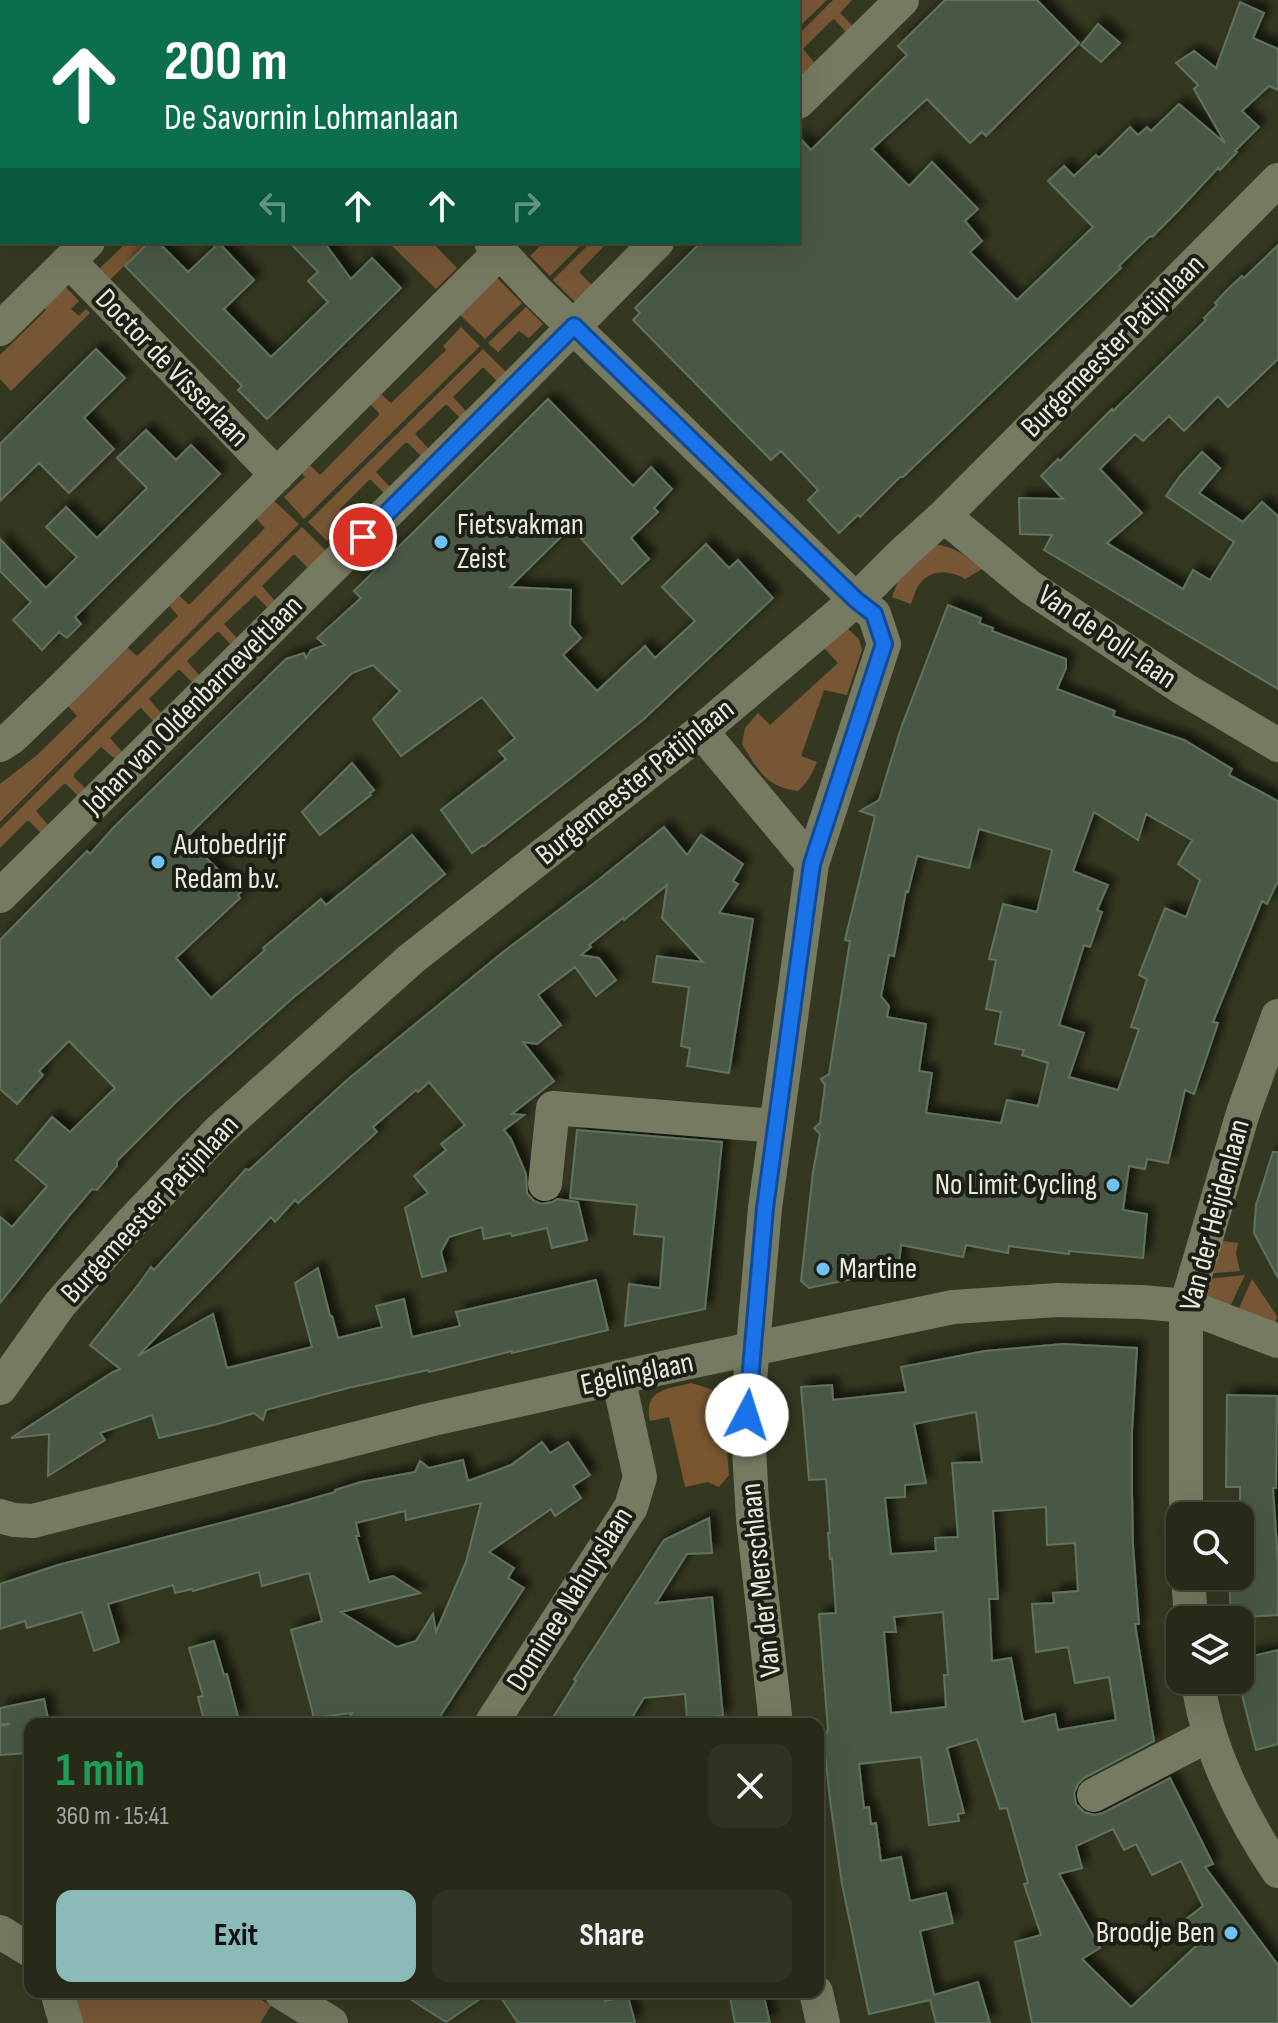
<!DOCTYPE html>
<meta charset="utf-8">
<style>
:root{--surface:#282a19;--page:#303222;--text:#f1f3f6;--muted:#a5a7a2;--line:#444638;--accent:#8bbbb9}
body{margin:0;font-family:"Sofia Sans Condensed",sans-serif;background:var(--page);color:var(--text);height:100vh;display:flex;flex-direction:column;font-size:30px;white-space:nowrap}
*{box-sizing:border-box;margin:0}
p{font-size:26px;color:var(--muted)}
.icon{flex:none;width:44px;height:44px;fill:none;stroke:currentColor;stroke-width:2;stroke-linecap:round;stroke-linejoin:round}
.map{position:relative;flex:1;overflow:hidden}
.details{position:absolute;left:24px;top:1718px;width:800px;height:280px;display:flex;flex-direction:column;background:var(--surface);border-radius:16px;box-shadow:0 8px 32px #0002,0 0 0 2px var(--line)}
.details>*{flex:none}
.hud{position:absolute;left:0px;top:0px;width:800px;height:244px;box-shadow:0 8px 32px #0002,0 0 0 2px var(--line);background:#0b6e4f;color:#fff;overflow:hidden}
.buttons{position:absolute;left:1166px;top:1502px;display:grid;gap:16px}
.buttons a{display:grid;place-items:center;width:88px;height:88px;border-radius:16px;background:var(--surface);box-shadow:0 8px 32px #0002,0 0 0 2px var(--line);font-size:40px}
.pin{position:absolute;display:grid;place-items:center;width:68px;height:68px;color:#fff;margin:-34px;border:4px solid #fff;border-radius:50%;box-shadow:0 2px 8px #0007}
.me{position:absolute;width:88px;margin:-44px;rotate:5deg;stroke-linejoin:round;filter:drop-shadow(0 0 6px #0008)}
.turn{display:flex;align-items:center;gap:28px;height:168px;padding:0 32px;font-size:36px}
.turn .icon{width:104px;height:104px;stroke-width:2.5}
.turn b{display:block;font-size:56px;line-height:68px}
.lanes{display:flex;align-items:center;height:76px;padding:0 32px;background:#0003;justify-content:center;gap:40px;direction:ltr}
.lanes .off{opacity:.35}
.round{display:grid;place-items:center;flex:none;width:84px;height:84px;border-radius:16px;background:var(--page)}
.head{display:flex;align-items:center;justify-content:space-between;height:136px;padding:0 32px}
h1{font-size:48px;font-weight:700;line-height:60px;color:#1e9e55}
.cta{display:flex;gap:16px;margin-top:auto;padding:16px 32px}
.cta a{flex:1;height:92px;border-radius:16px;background:var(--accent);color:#111;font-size:32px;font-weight:700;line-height:92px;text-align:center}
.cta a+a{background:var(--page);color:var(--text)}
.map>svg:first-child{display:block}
.green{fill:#765635}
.forest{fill:#795630}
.building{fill:#495945;stroke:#61725d;stroke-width:2;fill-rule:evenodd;filter:url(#shadow)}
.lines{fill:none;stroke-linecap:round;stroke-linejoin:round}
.minor{stroke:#767a60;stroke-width:34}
.route-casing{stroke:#114b97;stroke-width:20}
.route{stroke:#1a73e8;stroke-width:14}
.poi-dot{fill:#6fc2f4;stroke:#1d1f14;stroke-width:3}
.labels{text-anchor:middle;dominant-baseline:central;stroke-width:8;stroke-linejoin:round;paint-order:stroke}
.street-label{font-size:30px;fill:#e9ebdd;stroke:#1d1f14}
.poi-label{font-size:30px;fill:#e9ebdd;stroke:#1d1f14;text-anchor:start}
</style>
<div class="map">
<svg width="1278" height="2023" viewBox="0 0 1278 2023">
<defs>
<filter id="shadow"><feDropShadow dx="7" dy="-7" stdDeviation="4" flood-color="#0009"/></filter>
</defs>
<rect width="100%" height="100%" fill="#353821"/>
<path class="green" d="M 134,0 L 363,0 L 361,2 L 136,2 Z
M 801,0 L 827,0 L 798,28 L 798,3 Z
M 833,0 L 852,0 L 840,13 L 853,26 L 847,33 L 834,19 L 832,20 L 803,49 L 815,63 L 804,76 L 798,71 L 798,35 Z
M 388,242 L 432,242 L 457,268 L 436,289 Z
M 544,242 L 584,242 L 550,276 L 530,256 Z
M 591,242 L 617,242 L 613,246 L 607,243 L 580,271 L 580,273 L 592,285 L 577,304 L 553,280 Z
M 494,275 L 522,303 L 485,339 L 457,312 Z
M 63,284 L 79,301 L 71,309 L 79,316 L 86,309 L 90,313 L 11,391 L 0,379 L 0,355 L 46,310 L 42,305 Z
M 526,307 L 543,324 L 529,338 L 519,331 L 499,351 L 499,353 L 488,343 Z
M 461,327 L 480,346 L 304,519 L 284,497 L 305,477 L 299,470 L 308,463 L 319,474 L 321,474 L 379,415 L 379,413 L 368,402 L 379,392 L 391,403 L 446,350 L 443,346 Z
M 483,349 L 507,373 L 497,381 L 484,368 L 482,368 L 453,397 L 466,411 L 460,418 L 447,405 L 445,405 L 415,434 L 428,448 L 421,456 L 408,443 L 405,443 L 376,472 L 390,487 L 384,493 L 371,480 L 369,480 L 340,509 L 349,520 L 327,541 L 308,522 Z
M 271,498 L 299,524 L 0,822 L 0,784 L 36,756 L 77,716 L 65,703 L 125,645 L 137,656 L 178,616 L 167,603 L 176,592 L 188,604 L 190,604 L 265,528 L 254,516 Z
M 302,527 L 327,552 L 308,568 L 295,555 L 293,555 L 262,586 L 275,601 L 268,608 L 255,595 L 224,624 L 237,638 L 231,645 L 219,632 L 217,632 L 187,661 L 200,676 L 193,683 L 180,670 L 178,670 L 149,699 L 162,714 L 154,722 L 141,708 L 139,709 L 110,738 L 123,753 L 116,760 L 101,747 L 74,774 L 74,777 L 86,789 L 79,797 L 66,784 L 64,784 L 36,811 L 49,826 L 42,834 L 29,821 L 27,821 L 0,848 L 0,829 Z
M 932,544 C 955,547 964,554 982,569 L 965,579 C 953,571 933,569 922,581 C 916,586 914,597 911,604 L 892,597 L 905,563 Z
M 845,626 L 859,639 L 862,650 L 847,695 L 824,690 L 801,756 L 817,762 C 812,774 808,782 798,791 C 766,787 758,770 742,744 L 745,728 L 758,713 L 770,725 L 838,663 L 821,645 Z
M 1215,1240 L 1238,1243 L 1236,1254 L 1240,1271 L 1204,1274 Z
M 1245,1275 L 1227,1313 L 1205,1296 L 1206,1279 Z
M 1252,1279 L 1277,1316 L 1275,1325 L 1235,1317 Z
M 63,1992 L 249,1992 L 271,2006 L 260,2023 L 69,2023 Z"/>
<path class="forest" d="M 127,242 L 148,242 L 109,281 L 98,270 Z
M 691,1383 L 714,1390 L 723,1402 L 729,1475 L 719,1487 L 708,1482 L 685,1487 L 669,1417 L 650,1421 C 643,1389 668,1389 691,1383 Z"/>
<path class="building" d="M 945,0 L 1037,0 L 1079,43 L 986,136 L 982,132 L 970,143 L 927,99 L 872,149 L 909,186 L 932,162 L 978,209 L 965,221 L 982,241 L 970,252 L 1017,300 L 1093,227 L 1048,181 L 1064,166 L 1074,176 L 1096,155 L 1099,158 L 1130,127 L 1138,135 L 1147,127 L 1151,131 L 1179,104 L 1225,143 L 1194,89 L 1198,85 L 1176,63 L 1194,51 L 1216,68 L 1240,2 L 1264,13 L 1253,38 L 1278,49 L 1278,90 L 1269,86 L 1242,111 L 1259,127 L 1235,151 L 1237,152 L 1220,170 L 1218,168 L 1179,210 L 1152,237 L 1150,236 L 1119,266 L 1121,268 L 1061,326 L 903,477 L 900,477 L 860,517 L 858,515 L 839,533 L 808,500 L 818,490 L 781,451 L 771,460 L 633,320 L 640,313 L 635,308 L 701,242 L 798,242 L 798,136 L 811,150 L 907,55 L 898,46 Z
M 1098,24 L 1120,43 L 1101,62 L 1081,45 Z
M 149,242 L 158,242 L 188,272 L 219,243 L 254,280 L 224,309 L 271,357 L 328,302 L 308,281 L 318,272 L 289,242 L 324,242 L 351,279 L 372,258 L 401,288 L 267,419 L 238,390 L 242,386 L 125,266 Z
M 1278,245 L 1278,359 L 1228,407 L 1218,396 L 1184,431 L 1169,416 L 1143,441 L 1135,434 L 1100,469 L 1142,513 L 1107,543 L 1183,589 L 1193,570 L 1210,580 L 1234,542 L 1166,496 L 1180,476 L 1202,452 L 1220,468 L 1199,493 L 1243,522 L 1262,502 L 1278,516 L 1278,689 L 1044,550 L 1052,535 L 1020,534 L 1019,498 L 1063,499 L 1041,476 L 1058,459 L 1060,461 L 1112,409 L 1113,411 L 1206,320 L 1204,318 L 1217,305 L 1215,303 L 1228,289 L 1242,276 L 1244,278 Z
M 96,349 L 125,378 L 84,418 L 114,449 L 69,493 L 39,463 L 0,501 L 0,444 Z
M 548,399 L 633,486 L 651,467 L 672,489 L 654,508 L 658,512 L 631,538 L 649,559 L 622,584 L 571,527 L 510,587 L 571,590 L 570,625 L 581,638 L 563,655 L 597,691 L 645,646 L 655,658 L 695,621 L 662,587 L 706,544 L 729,568 L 738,560 L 773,598 L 644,719 L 570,779 L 484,846 L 483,845 L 472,853 L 441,810 L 506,759 L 499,751 L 515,738 L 482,697 L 401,756 L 373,719 L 400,691 L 373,665 L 352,673 L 186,838 L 241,892 L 238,895 L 240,898 L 176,958 L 211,998 L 265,950 L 263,948 L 321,899 L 326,905 L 412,835 L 445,874 L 294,997 L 177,1101 L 117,1161 L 117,1166 L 97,1190 L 92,1189 L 69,1216 L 0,1303 L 0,1217 L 12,1227 L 47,1186 L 16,1160 L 52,1117 L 70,1132 L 115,1088 L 69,1041 L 39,1071 L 43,1075 L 17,1104 L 0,1089 L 0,940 L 87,851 L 90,854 L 114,827 L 286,659 L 304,653 L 306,658 L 311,650 L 325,645 L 317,638 L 361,598 L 354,591 Z
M 146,430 L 176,460 L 191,445 L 220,474 L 75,617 L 81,624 L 67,638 L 59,632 L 42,650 L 13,620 L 31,602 L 0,571 L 0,539 L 46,588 L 77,557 L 46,527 L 66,507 L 97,538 L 147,488 L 117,458 Z
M 948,605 L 981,618 L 979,623 L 993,628 L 992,631 L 1066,659 L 1066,668 L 1057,689 L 1115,711 L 1113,716 L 1184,740 L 1232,769 L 1229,775 L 1278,801 L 1278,881 L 1267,904 L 1262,901 L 1213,1022 L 1218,1023 L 1194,1094 L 1185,1090 L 1168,1163 L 1147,1159 L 1145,1169 L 1129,1166 L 1123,1210 L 1147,1214 L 1143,1258 L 1069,1251 L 1069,1254 L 1009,1246 L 1008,1253 L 966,1245 L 963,1257 L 901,1245 L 898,1274 L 857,1278 L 809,1288 L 801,1281 L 813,1172 L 820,1134 L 814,1128 L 820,1123 L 825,1085 L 821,1079 L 829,1074 L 850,941 L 845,940 L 875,816 L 860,811 L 879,800 L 901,728 ZM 1094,812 L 1138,840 L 1146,814 L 1192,840 L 1178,864 L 1200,880 L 1186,917 L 1165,908 L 1139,975 L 1147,979 L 1131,1027 L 1139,1029 L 1118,1090 L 1069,1077 L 1084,1033 L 1059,1025 L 1084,945 L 1090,947 L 1102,912 L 1097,910 L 1108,885 L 1073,871 ZM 979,829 L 1052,850 L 1037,912 L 1003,904 L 989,959 L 996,960 L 986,1009 L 1001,1012 L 995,1044 L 1024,1050 L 1022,1055 L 1048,1063 L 1038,1106 L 1007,1100 L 1001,1123 L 926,1113 L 932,1073 L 919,1071 L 926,1024 L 887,1017 L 889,1006 L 881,996 L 889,955 L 894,956 L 906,891 L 908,892 L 917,856 L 969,868 Z
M 352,763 L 374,790 L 370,793 L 371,795 L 320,835 L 302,812 Z
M 664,827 L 687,855 L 701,835 L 743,864 L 733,881 L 738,884 L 719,913 L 753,919 L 729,1073 L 687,1066 L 690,1048 L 681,1046 L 689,987 L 653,982 L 657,956 L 703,962 L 662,918 L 667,885 L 624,920 L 623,918 L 589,945 L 591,947 L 581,955 L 599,958 L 616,980 L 596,996 L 575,967 L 538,995 L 561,1025 L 537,1044 L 523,1042 L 554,1081 L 512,1114 L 524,1115 L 504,1130 L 511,1139 L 526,1174 L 527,1193 L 534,1201 L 542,1204 L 552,1202 L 557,1199 L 578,1202 L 587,1240 L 552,1248 L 547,1228 L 512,1236 L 511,1233 L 484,1239 L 482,1227 L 449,1237 L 441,1252 L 446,1271 L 422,1277 L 405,1208 L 428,1193 L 414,1176 L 446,1150 L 441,1144 L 465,1125 L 429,1082 L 418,1092 L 416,1090 L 373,1127 L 377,1132 L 298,1203 L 295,1200 L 275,1222 L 271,1217 L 138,1356 L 213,1314 L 227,1368 L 312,1347 L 295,1283 L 318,1268 L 330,1316 L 332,1316 L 338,1338 L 382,1327 L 376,1306 L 404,1299 L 412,1337 L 460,1326 L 456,1312 L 596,1280 L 608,1330 L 512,1353 L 512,1351 L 429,1372 L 428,1370 L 348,1388 L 266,1410 L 263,1420 L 254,1413 L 218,1424 L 159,1438 L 152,1415 L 100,1433 L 105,1440 L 48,1476 L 49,1434 L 11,1438 L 113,1372 L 120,1369 L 90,1345 L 139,1284 L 151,1267 L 154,1270 L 246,1169 L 249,1170 L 347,1080 L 503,952 L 597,881 Z
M 577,1130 L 722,1142 L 705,1309 L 625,1326 L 629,1284 L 660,1288 L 664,1237 L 634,1234 L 637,1205 L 570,1198 Z
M 1273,1152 L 1278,1152 L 1278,1278 L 1254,1233 L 1256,1205 Z
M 1063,1344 L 1137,1348 L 1132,1431 L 1132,1494 L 1133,1545 L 1139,1624 L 1135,1624 L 1154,1741 L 1084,1778 L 1078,1784 L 1074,1793 L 1076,1804 L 1084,1812 L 1094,1815 L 1103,1813 L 1170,1778 L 1213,1864 L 1205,1867 L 1278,1965 L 1278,2023 L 1032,2023 L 1015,1942 L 1041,1935 L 1024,1884 L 1028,1883 L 1007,1808 L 1000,1809 L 977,1739 L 947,1748 L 964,1813 L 958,1814 L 959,1821 L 929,1825 L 921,1757 L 859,1764 L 864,1808 L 869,1807 L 871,1824 L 876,1823 L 881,1861 L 901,1857 L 910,1901 L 946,1893 L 953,1923 L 920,1931 L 934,1995 L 978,1982 L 990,2023 L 936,2023 L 930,2000 L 869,2014 L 842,1884 L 830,1800 L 824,1745 L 821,1741 L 828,1730 L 819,1614 L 836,1613 L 832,1558 L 830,1559 L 828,1533 L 830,1533 L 826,1479 L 809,1480 L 801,1387 L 832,1385 L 833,1400 L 906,1392 L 901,1367 L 985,1351 ZM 976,1412 L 982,1462 L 952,1463 L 958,1537 L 935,1538 L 936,1551 L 891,1554 L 885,1498 L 905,1497 L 905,1485 L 926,1483 L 914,1424 ZM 1046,1507 L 1047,1545 L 1075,1543 L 1078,1591 L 1053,1593 L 1054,1603 L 1032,1604 L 1036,1652 L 1068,1647 L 1075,1683 L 1109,1677 L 1116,1720 L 1058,1730 L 1055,1714 L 1023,1722 L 1011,1658 L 992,1661 L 989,1599 L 998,1599 L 993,1511 ZM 943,1612 L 948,1675 L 944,1675 L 946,1707 L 891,1713 L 884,1632 L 896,1632 L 894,1617 ZM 1113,1829 L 1124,1850 L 1136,1844 L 1152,1875 L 1181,1861 L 1203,1906 L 1181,1923 L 1197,1945 L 1131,2007 L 1082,1959 L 1100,1948 L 1059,1874 L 1082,1868 L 1076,1846 Z
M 1227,1395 L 1277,1396 L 1276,1488 L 1273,1488 L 1278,1562 L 1278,1615 L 1231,1618 L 1229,1576 L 1240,1576 L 1240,1487 L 1226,1487 Z
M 542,1442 L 550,1453 L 568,1442 L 590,1475 L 573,1486 L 581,1498 L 555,1516 L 551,1509 L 489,1552 L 514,1568 L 508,1578 L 524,1588 L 435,1724 L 345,1724 L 352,1713 L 314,1718 L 291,1630 L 322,1621 L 309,1573 L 262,1586 L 259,1572 L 193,1591 L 192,1589 L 175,1593 L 173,1585 L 108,1604 L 119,1642 L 94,1651 L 82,1612 L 27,1628 L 25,1621 L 0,1629 L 0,1584 L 58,1565 L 290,1505 L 335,1492 L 335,1490 L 361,1482 L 415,1472 L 420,1461 L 429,1468 L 463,1460 L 468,1481 L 511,1465 ZM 481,1503 L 466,1562 L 436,1632 L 433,1614 L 416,1641 L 397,1647 L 341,1612 L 420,1593 L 393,1576 L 369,1582 L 356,1536 L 359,1536 L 356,1523 L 405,1511 L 406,1520 Z
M 709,1518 L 712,1553 L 687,1554 L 656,1603 L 712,1597 L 723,1716 L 687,1719 L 685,1694 L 644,1698 L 628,1724 L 549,1724 L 576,1681 L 574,1679 L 664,1540 Z
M 214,1641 L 224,1675 L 227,1674 L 238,1717 L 205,1724 L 198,1697 L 203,1696 L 189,1648 Z
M 1278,1650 L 1278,1744 L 1256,1750 L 1240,1687 L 1240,1659 Z
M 44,1699 L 49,1724 L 30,1724 L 30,1753 L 0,1755 L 0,1726 L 10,1724 L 0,1724 L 0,1708 Z
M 399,1992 L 490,1992 L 446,2022 Z
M 497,1992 L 602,1992 L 605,2001 L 628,1996 L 635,2023 L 518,2023 Z
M 729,1992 L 763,1992 L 770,2023 L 735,2023 Z"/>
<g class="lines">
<path class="minor" d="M 102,0 L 104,2
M 688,0 L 690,2
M 754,2 L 756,0
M 798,102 L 902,0
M 491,242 L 537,292 L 856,600 L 874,614 L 884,644 L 812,864 L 765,1208 L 747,1415 L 753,1519 L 776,1724
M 69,261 L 277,475
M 0,329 L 88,242
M 944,516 L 1030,587 L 1184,689 L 1278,745
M 701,731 L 812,864
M 0,745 L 11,738 L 64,687 L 501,251
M 0,896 L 521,380 L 657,242
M 545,1184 L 553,1108 L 776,1126
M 0,1388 L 60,1304 L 131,1223 L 218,1132 L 411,959 L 701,731 L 856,600 L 902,554 L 944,516 L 1278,180
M 0,1516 L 14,1520 L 33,1521 L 429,1420 L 680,1364 L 953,1307 L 1057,1300 L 1142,1302 L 1186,1306 L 1278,1341
M 1186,1516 L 1186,1306 L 1243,1113 L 1278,1016
M 1188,1576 L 1191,1620
M 1198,1680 C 1205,1744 1242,1818 1278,1871
M 491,1724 L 631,1507 L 640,1477 L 618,1377
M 1094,1795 L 1209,1735
M 0,1932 L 30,1950
M 60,1992 L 59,1999 L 66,2023
M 281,1992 L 331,2023
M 816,1992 L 823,2023"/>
</g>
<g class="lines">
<g class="route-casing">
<path id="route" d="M 363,537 L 574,326 L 856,600 L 874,614 L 884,644 L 812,864 L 765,1208 L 747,1415"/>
</g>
<use href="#route" class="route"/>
</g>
<g class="poi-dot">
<circle cx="441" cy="542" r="8"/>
<circle cx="158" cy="862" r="8"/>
<circle cx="1113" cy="1185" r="8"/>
<circle cx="823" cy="1269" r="8"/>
<circle cx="1231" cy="1933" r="8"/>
</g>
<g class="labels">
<g class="street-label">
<text transform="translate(1113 346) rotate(-45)">Burgemeester Patijnlaan</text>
<text transform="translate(172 368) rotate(46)">Doctor de Visserlaan</text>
<text transform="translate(1107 637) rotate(34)">Van de Poll-laan</text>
<text transform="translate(193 705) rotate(-45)">Johan van Oldenbarneveltlaan</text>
<text transform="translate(635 782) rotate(-39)">Burgemeester Patijnlaan</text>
<text transform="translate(150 1209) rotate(-47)">Burgemeester Patijnlaan</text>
<text transform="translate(1215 1215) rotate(-75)">Van der Heijdenlaan</text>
<text transform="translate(637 1374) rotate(-12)">Egelinglaan</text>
<text transform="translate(761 1580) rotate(-96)">Van der Merschlaan</text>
<text transform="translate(570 1599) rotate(-58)">Dominee Nahuyslaan</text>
</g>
<g class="poi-label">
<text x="457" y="525">Fietsvakman<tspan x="457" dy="34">Zeist</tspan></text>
<text x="174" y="845">Autobedrijf<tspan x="174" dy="34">Redam b.v.</tspan></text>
<text x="1097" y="1185" text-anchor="end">No Limit Cycling</text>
<text x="839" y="1269">Martine</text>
<text x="1215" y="1933" text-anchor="end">Broodje Ben</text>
</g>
</g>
</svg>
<div class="buttons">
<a><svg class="icon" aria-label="search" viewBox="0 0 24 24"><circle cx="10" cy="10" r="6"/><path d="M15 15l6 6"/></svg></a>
<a><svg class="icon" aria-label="layers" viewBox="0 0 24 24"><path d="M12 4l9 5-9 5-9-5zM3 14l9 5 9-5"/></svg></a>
</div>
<div class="pin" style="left:363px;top:537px;background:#d93025"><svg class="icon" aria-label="arrive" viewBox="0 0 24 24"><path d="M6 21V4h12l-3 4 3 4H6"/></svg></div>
<svg class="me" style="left:747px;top:1415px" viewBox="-20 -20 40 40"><circle r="19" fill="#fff"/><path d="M0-13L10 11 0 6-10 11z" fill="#1a73e8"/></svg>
<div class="hud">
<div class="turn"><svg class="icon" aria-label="ahead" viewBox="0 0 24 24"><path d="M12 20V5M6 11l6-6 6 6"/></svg><div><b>200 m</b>De Savornin Lohmanlaan</div></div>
<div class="lanes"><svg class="icon off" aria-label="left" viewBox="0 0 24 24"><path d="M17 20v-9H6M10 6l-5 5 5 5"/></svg><svg class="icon" aria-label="ahead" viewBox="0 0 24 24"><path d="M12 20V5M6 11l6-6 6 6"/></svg><svg class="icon" aria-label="ahead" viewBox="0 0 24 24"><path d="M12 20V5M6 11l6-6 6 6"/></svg><svg class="icon off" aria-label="right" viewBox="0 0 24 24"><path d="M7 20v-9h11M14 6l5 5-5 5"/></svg></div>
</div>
<section class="details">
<div class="head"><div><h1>1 min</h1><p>360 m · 15:41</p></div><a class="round"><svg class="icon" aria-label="close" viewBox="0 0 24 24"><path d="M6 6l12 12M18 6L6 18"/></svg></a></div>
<div class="cta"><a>Exit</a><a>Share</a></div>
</section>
</div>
